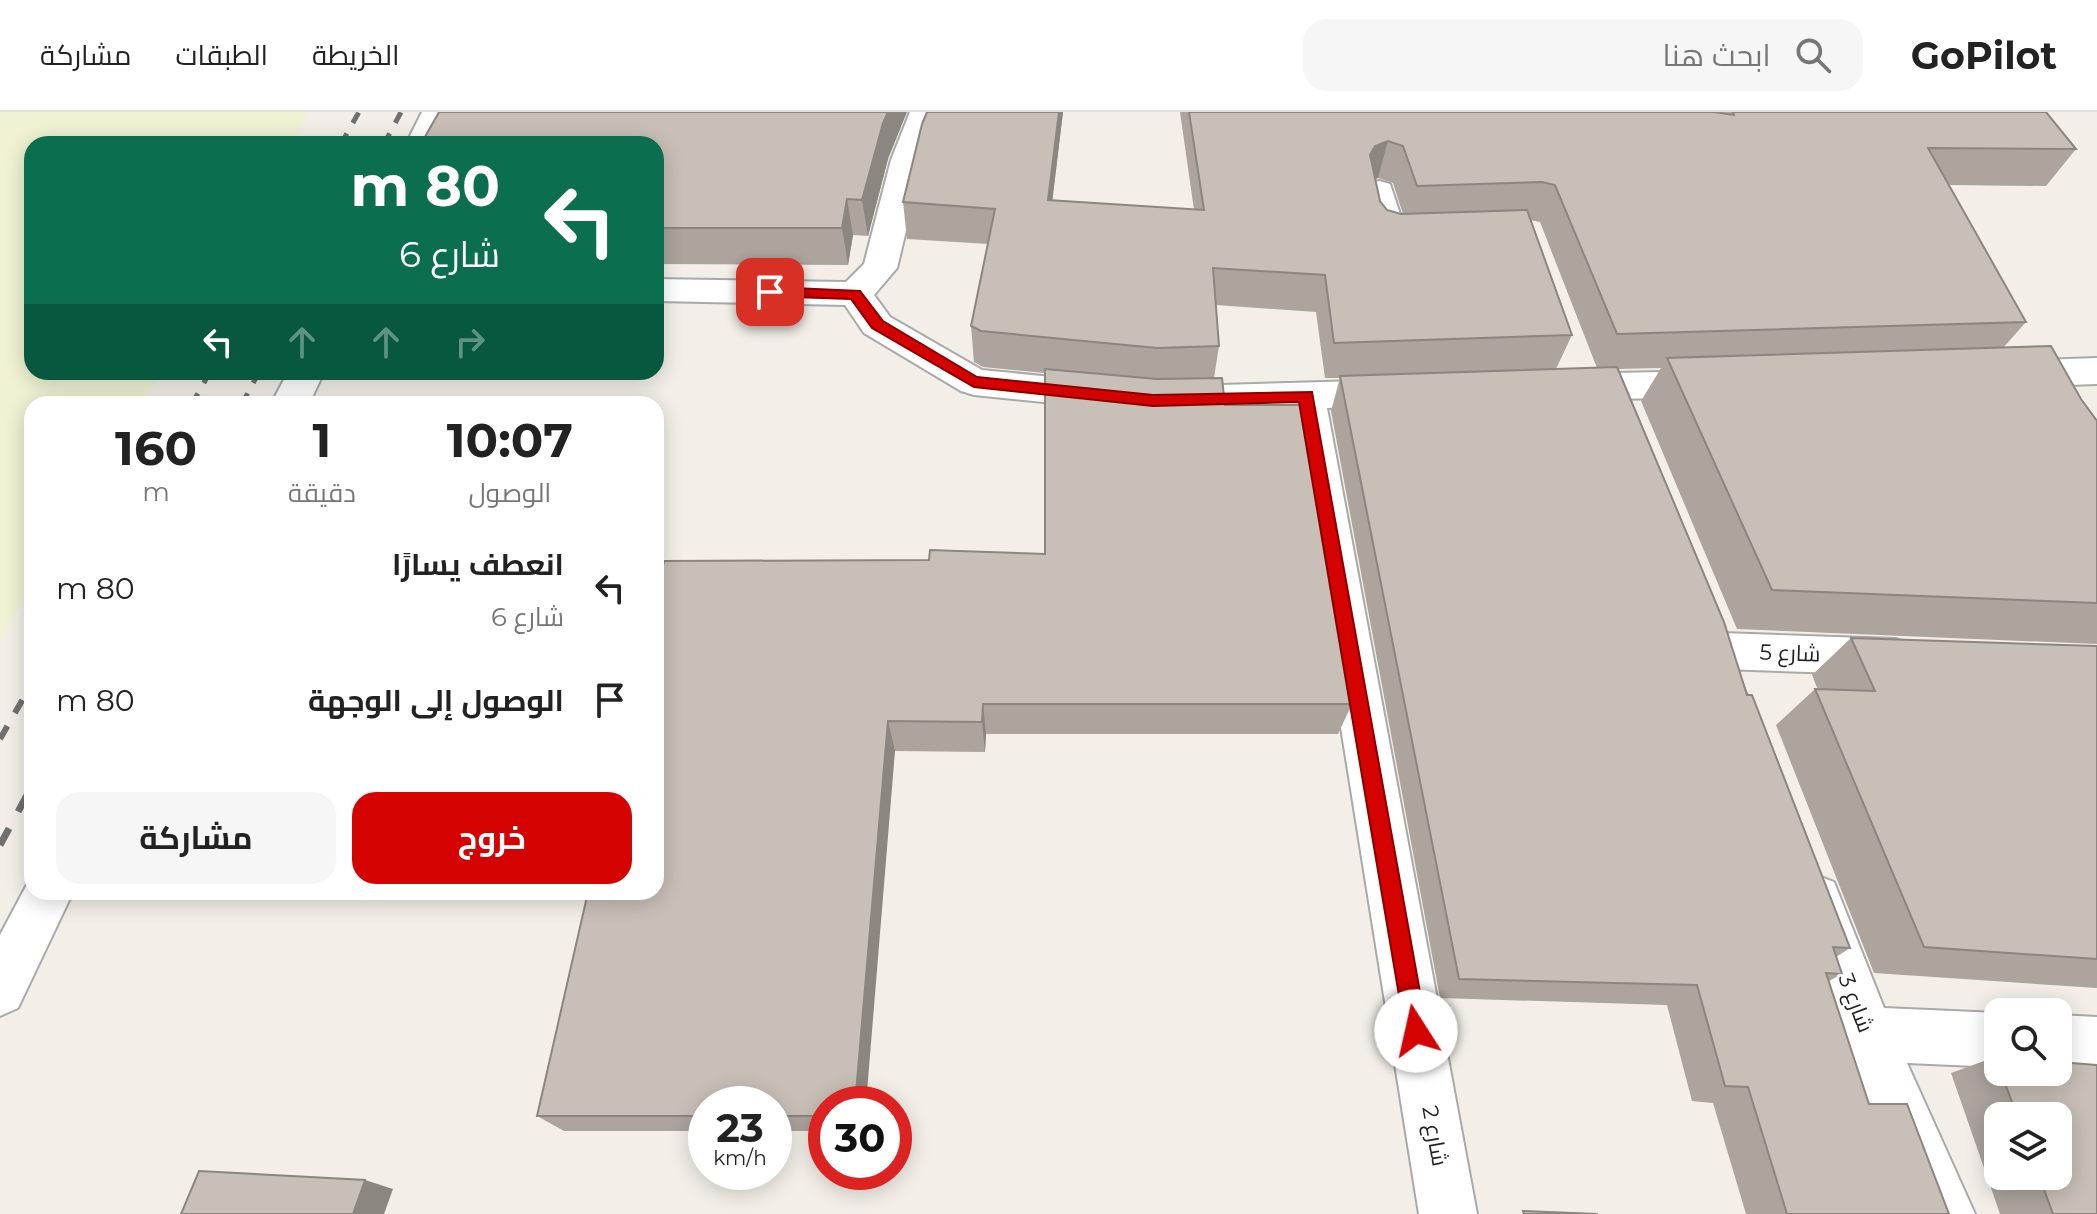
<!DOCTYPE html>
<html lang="ar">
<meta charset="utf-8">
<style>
:root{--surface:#fff;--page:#f6f6f6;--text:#222;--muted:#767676;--line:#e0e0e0;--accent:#d40200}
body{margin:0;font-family:Montserrat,Cairo,sans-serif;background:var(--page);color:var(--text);direction:rtl;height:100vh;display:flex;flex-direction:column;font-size:30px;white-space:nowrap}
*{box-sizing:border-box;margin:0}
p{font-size:26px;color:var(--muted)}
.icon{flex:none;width:44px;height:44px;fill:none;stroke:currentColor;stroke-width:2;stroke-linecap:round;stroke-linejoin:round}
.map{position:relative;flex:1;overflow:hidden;direction:ltr}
.details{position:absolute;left:24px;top:284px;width:640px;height:504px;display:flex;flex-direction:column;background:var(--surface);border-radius:24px;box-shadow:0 4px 20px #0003;direction:rtl}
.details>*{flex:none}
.hud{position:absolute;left:24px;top:24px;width:640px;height:244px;border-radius:24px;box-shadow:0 4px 20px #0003;direction:rtl;background:#0b6e4f;color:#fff;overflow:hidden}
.controls{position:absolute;left:1984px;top:886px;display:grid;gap:16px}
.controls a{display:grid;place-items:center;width:88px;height:88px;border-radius:16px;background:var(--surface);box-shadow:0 4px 20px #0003;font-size:40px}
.speed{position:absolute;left:688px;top:974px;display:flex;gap:16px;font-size:40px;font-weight:700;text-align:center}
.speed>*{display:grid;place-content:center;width:104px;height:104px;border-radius:50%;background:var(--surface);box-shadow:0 4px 20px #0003;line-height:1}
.speed small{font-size:20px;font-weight:400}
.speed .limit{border:12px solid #d22;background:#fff;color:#111}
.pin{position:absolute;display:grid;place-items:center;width:68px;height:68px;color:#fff;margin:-34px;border-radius:16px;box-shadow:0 4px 12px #0006}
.me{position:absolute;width:88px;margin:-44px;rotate:350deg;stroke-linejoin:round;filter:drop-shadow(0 0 6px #0008)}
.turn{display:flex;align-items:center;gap:28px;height:168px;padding:0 32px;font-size:36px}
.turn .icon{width:104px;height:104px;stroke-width:2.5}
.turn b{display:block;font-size:56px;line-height:68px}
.lanes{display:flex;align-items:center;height:76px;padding:0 32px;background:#0003;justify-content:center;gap:40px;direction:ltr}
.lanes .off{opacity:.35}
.eta{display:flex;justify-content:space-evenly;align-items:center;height:136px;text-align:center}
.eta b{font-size:48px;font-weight:700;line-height:56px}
.primary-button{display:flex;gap:16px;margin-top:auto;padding:16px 32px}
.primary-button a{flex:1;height:92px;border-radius:24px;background:var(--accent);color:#fff;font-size:32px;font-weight:700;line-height:92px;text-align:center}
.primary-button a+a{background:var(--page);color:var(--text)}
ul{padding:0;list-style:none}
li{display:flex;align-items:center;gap:24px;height:112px;padding:0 32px}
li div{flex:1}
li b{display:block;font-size:30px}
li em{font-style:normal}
header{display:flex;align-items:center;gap:48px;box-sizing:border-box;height:112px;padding:0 40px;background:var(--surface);border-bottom:2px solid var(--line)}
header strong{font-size:38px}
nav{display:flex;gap:44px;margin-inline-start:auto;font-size:28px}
.search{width:560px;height:72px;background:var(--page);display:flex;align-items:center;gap:20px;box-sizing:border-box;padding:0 28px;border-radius:24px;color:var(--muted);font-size:30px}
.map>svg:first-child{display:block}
.farmland{fill:#f0f2d3}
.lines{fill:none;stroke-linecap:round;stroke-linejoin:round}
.minor-casing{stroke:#a9a9a9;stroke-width:4}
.tertiary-casing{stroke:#a9a9a9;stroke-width:4}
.minor{fill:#fff;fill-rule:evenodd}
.tertiary{fill:#fff;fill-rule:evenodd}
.rail-far2{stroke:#707070;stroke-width:5;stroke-dasharray:12 12;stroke-linecap:butt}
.rail-far1{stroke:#707070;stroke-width:6;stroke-dasharray:15 15;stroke-linecap:butt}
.rail{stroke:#707070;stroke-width:7;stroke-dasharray:19 19;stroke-linecap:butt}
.wall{fill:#aca49d;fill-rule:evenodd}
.shaded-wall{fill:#8c8680}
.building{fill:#c8bfb7;stroke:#8c8680;stroke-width:2}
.route{fill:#d40200;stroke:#8a0100;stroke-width:2}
.labels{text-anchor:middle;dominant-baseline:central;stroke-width:6;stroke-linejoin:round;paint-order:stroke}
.street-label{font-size:22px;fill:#222;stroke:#fff}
</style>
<header>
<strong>GoPilot</strong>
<div class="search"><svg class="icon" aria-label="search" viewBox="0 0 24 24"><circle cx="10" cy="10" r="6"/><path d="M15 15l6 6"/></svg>ابحث هنا</div>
<nav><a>الخريطة</a><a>الطبقات</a><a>مشاركة</a></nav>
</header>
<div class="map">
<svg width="2097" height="1102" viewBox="0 0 2097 1102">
<rect width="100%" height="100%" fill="#f3efe8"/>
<path class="farmland" d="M 0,0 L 308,0 L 291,32 L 32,32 L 32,260 L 161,260 L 142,292 L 32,292 L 32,474 L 0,528 Z"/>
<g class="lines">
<g class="minor-casing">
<path id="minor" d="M 910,0 L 940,0 L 923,48 L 897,156 L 874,183 L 890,205 L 982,258 L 1153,275 L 1395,268 L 1408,272 L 1414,281 L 1408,290 L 1395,294 L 1327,296 L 1477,1102 L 1419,1102 L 1290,297 L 1153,301 L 974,283 L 961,279 L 864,221 L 845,193 L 656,189 L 656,167 L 846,170 L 864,152 L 891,48 Z
M 1379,69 L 1390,72 L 1404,114 L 1425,118 L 1430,125 L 1425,132 L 1413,136 L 1378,132 L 1373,125 L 1363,79 L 1368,72 Z
M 2097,246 L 2097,272 L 2007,275 L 1994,271 L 1989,262 L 1994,253 L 2007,249 Z
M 1711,259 L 1724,263 L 1729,272 L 1724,281 L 1711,285 L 1564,288 L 1551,284 L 1545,275 L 1551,266 L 1564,262 Z
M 1722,521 L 1895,527 L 1911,532 L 1917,545 L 1911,558 L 1895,563 L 1722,557 L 1707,552 L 1700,539 L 1707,526 Z
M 1816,763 L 1834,770 L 1884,896 L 1998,901 L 1998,955 L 1907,951 L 1975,1102 L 1917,1102 L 1840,922 L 1791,787 L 1798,770 Z
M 2058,903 L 2097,905 L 2097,959 L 2058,957 Z"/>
</g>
<g class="tertiary-casing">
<path id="tertiary" d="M 422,0 L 452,0 L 436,32 L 406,32 Z
M 288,260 L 324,260 L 309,292 L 271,292 Z
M 32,763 L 32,780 L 73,780 L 18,896 L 0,904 L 0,823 Z"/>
</g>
<use href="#minor" class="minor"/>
<use href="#tertiary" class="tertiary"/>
<path class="rail-far2" d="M 341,32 L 359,0
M 384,32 L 401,0
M 192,292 L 210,260
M 242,292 L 259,260"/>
<path class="rail-far1" d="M 0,627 L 32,571"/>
<path class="rail" d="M 0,733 L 32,674"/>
</g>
<path class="wall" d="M 927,0 L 1063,0 L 1052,89 L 1194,98 L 1180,0 L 2046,0 L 2076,37 L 2046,74 L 1949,73 L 2026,210 L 2003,236 L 2081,287 L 2097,309 L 2097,532 L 1737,517 L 1641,289 L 1661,256 L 1618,257 L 1850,836 L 1836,845 L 1842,862 L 1829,869 L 1869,992 L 1949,1102 L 1746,1102 L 1713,991 L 1692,989 L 1667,893 L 1440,886 L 1331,299 L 1340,266 L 1325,266 L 1316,200 L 1216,193 L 1219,234 L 1214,266 L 1352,592 L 1338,622 L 986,622 L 985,640 L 895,639 L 826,992 L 826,1019 L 774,1019 L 774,992 L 706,992 L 706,1019 L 564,1019 L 537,1004 L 929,448 L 1045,442 L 1045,261 L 983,255 L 974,250 L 971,214 L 988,132 L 907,127 L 903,90 ZM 1378,66 L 1393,71 L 1403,102 L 1387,98 L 1380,89 L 1375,67 ZM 1530,108 L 1540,110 L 1597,256 L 1556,257 L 1572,223 Z
M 656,32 L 888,47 L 868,124 L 853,123 L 848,153 L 656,152 Z
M 1851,526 L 2097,534 L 2097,876 L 1874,861 L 1776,613 L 1815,577 L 1818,578 L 1812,563 Z
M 1995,945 L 1998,945 L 1998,960 L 2058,960 L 2097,1102 L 2000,1102 L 1951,961 ZM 1998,1004 L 2058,1004 L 2058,1064 L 1998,1064 Z"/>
<path class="shaded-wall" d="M 888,0 L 907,0 L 888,47 L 868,124 L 862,88 L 883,11 Z
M 1059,0 L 1063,0 L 1048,125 L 1048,88 Z
M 1388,29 L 1378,66 L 1366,70 L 1370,43 L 1375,34 Z
M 847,87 L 853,123 L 848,153 L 842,116 Z
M 983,592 L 986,622 L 985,640 L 982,610 Z
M 888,609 L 895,639 L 866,992 L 855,992 Z
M 365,1068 L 393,1077 L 384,1102 L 353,1102 Z"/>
<path class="building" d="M 439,0 L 888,0 L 883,11 L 862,88 L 847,87 L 842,116 L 656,116 L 656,32 L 421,32 Z
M 927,0 L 1059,0 L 1048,88 L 1204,98 L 1189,0 L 1714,0 L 1734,3 L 1733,0 L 2046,0 L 2076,37 L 1928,36 L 2026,210 L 1617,222 L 1555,73 L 1542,70 L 1417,74 L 1403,34 L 1388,29 L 1375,34 L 1370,43 L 1380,89 L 1387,98 L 1401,102 L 1527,98 L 1572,223 L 1334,231 L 1325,163 L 1213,156 L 1219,234 L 1157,236 L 981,219 L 971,214 L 995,97 L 903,90 L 922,12 Z
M 2051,234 L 2081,287 L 2097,309 L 2097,491 L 1772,478 L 1667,246 Z
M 1617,255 L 1724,510 L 1747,583 L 1752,583 L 1850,836 L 1833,835 L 1842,862 L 1826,861 L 1869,992 L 1907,992 L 1949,1102 L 1787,1102 L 1748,975 L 1725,974 L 1697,873 L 1459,867 L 1340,264 Z
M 1045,257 L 1157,267 L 1222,266 L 1225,293 L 1300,293 L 1352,592 L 983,592 L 982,610 L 888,609 L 855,992 L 826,992 L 826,1004 L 774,1004 L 774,992 L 706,992 L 706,1004 L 537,1004 L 588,780 L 656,780 L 656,484 L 664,449 L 929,448 L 930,438 L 1045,442 Z
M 1851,526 L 2097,534 L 2097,847 L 1924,835 L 1815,577 L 1875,579 Z
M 2058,950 L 2097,953 L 2097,1102 L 2053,1102 L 2039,1064 L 2058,1064 L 2058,1004 L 2017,1004 L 2001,960 L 2058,960 Z
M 199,1059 L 365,1068 L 353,1102 L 181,1102 Z
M 1523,1099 L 1598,1102 L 1524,1102 Z"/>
<path class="route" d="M 770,175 L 860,179 L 883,209 L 977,265 L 1153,283 L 1312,280 L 1427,919 L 1424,927 L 1416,930 L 1409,927 L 1405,919 L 1299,290 L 1153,294 L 974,275 L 872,216 L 851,187 L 765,184 L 765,177 Z"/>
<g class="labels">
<g class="street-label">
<text transform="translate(1790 541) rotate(2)">شارع 5</text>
<text transform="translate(1856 891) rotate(69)">شارع 3</text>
<text transform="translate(1435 1024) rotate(80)">شارع 2</text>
</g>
</g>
</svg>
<div class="controls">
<a><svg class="icon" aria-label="search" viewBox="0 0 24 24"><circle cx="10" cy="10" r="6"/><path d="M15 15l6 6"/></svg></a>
<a><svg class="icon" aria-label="layers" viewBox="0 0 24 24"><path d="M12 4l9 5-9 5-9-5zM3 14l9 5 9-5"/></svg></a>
</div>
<div class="speed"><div>23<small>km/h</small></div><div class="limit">30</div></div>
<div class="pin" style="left:770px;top:180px;background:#d93025"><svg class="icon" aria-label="arrive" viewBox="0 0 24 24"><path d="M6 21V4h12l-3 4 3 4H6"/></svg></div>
<svg class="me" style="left:1416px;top:919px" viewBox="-20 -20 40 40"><circle r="19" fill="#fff"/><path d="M0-13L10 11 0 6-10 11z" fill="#d40200"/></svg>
<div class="hud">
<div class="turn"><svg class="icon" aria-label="left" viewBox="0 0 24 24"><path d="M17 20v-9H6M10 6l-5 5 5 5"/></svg><div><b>80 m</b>شارع 6</div></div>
<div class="lanes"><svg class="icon" aria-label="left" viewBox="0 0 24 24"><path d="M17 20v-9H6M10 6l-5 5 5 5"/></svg><svg class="icon off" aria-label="ahead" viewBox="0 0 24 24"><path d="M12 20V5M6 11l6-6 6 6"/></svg><svg class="icon off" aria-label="ahead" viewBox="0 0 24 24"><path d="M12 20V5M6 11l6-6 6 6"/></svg><svg class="icon off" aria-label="right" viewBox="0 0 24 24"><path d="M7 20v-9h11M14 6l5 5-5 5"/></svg></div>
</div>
<section class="details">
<div class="eta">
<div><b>10:07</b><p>الوصول</p></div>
<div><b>1</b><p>دقيقة</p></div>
<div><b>160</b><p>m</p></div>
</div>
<ul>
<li><svg class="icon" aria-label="left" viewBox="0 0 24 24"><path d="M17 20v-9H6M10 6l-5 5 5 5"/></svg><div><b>انعطف يسارًا</b><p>شارع 6</p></div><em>80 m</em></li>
<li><svg class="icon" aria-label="arrive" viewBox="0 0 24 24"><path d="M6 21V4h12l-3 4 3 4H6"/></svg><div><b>الوصول إلى الوجهة</b></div><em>80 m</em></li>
</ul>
<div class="primary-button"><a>خروج</a><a>مشاركة</a></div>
</section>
</div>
